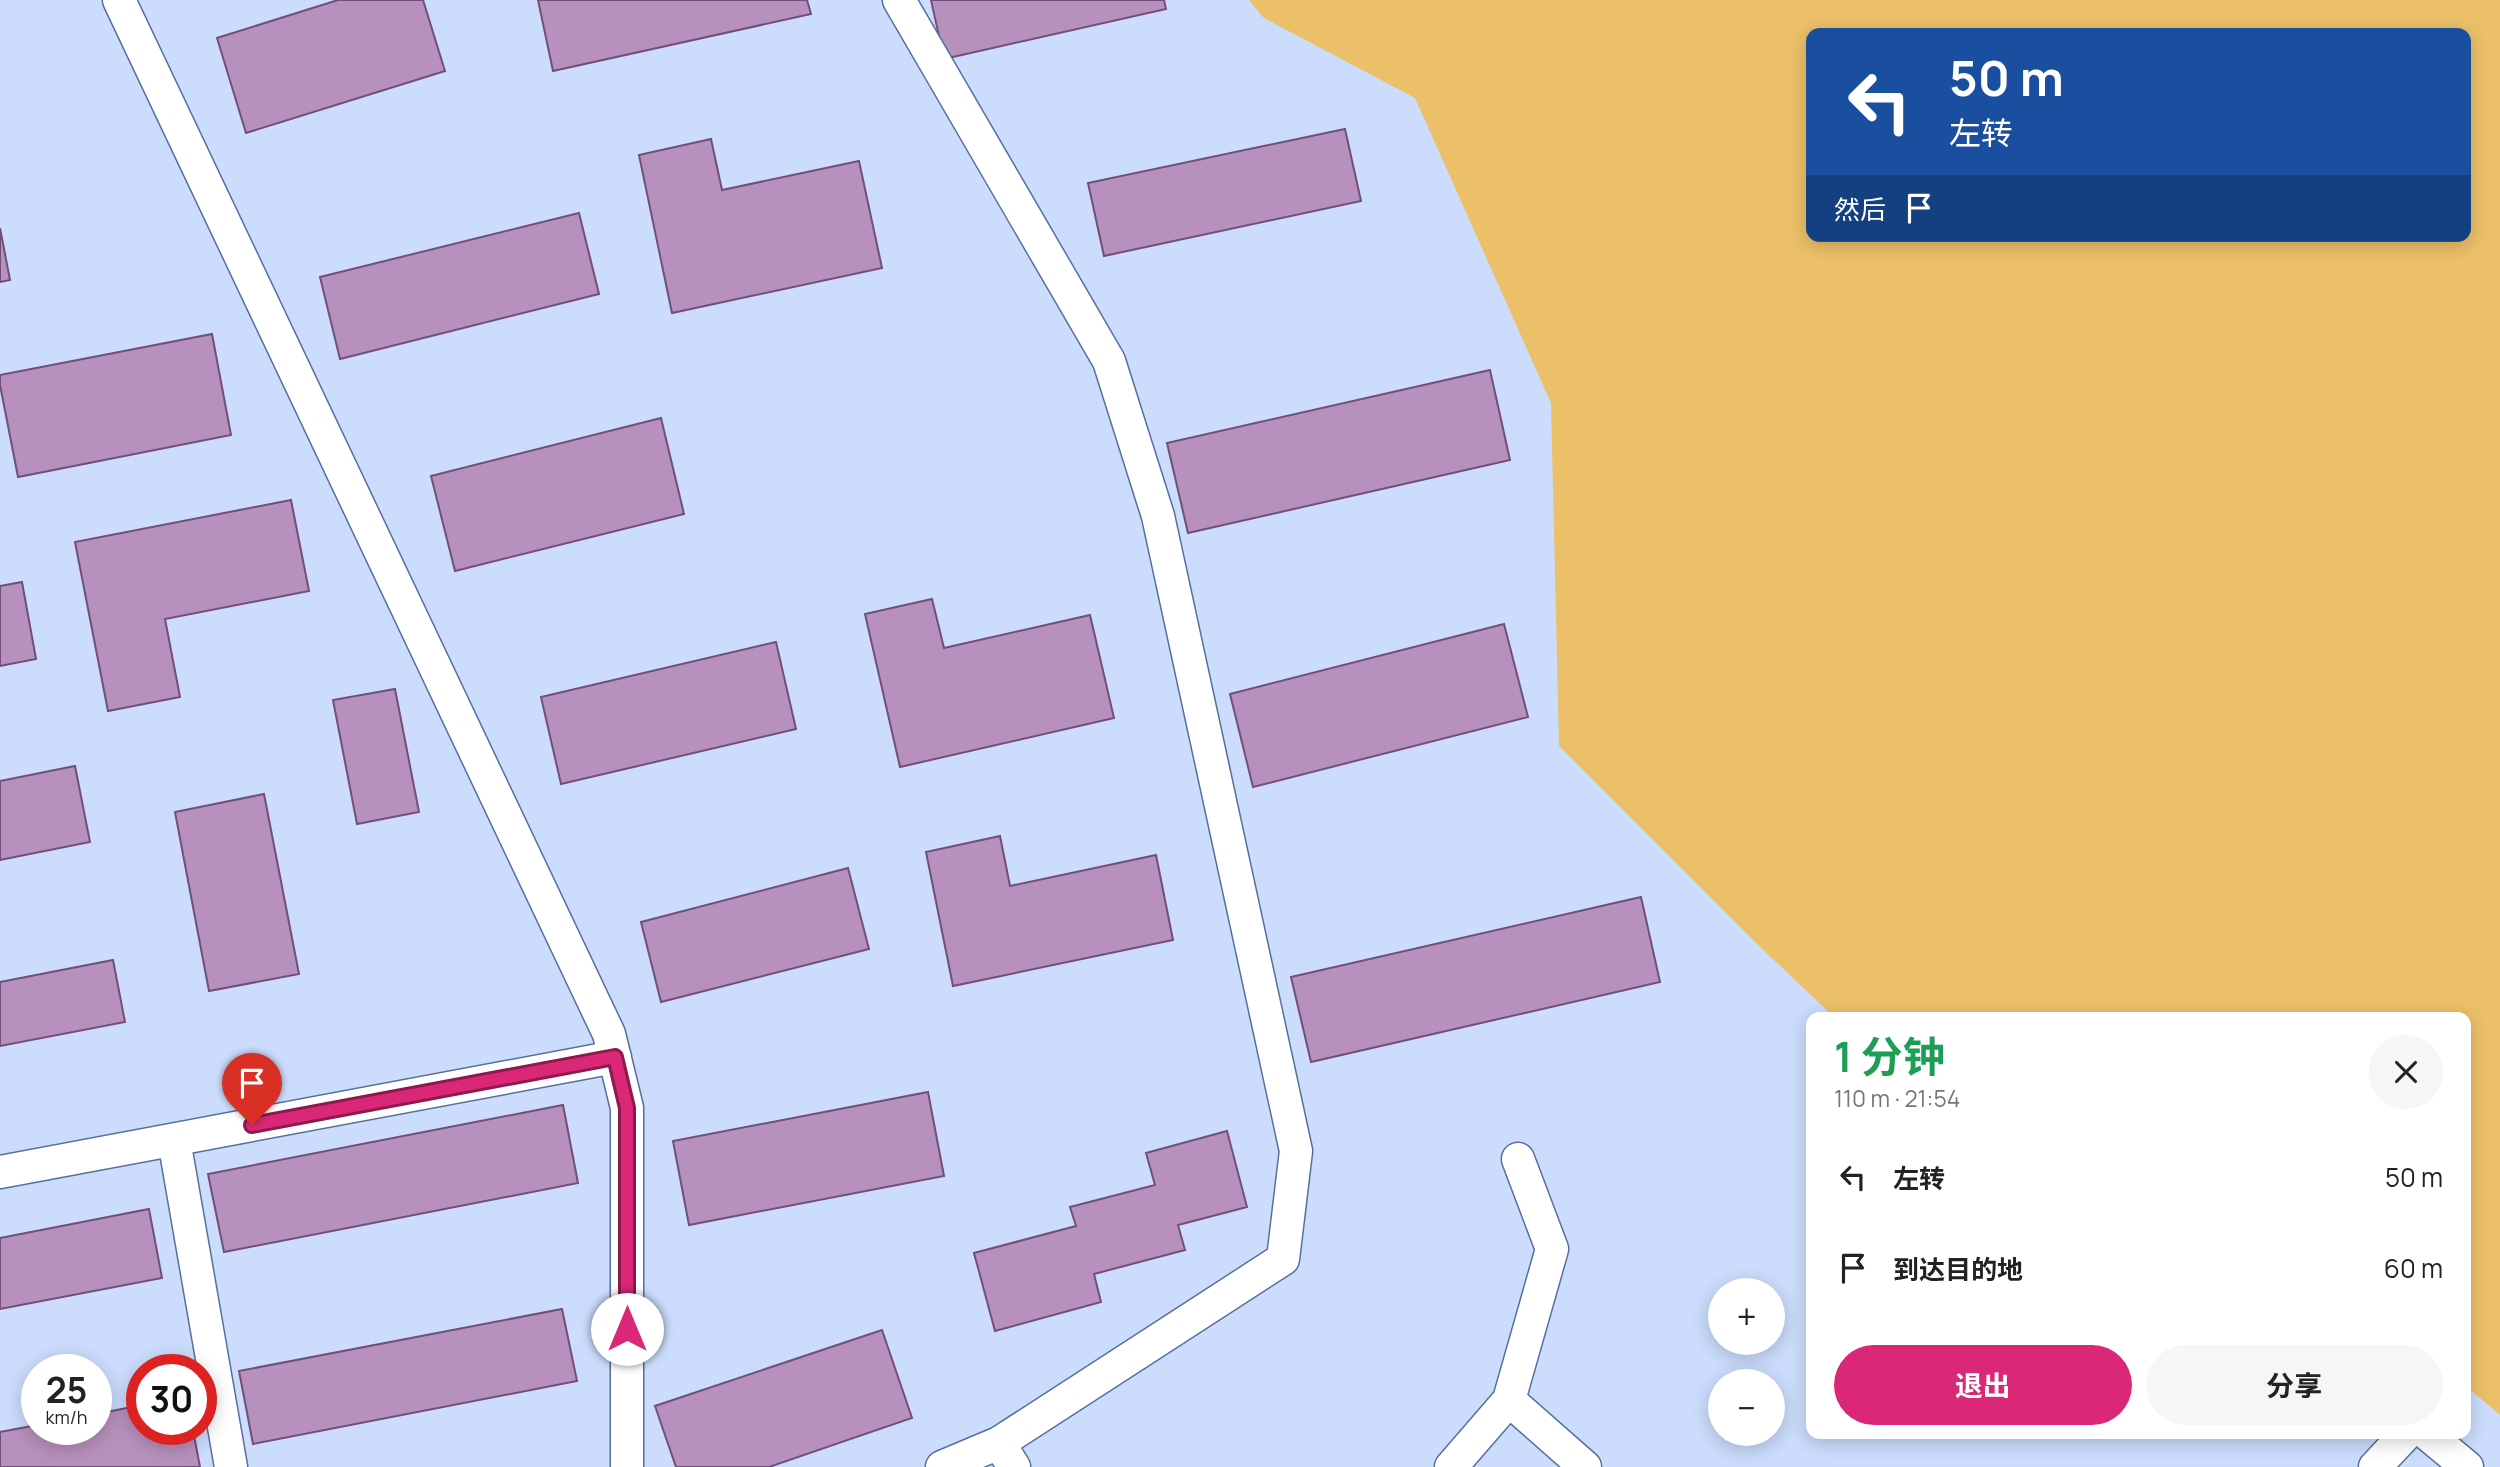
<!DOCTYPE html>
<html lang="zh">
<meta charset="utf-8">
<style>
:root{--surface:#fff;--page:#f6f6f6;--text:#222;--muted:#767676;--accent:#db2777}
body{margin:0;font-family:Manrope,"Noto Sans SC",sans-serif;background:var(--page);color:var(--text);height:100vh;display:flex;flex-direction:column;font-size:26px;white-space:nowrap}
*{box-sizing:border-box;margin:0}
p{font-size:23px;color:var(--muted)}
.icon{flex:none;width:38px;height:38px;fill:none;stroke:currentColor;stroke-width:2;stroke-linecap:round;stroke-linejoin:round}
.map{position:relative;flex:1;overflow:hidden}
.details{position:absolute;left:1806px;top:1012px;width:665px;height:427px;display:flex;flex-direction:column;background:var(--surface);border-radius:14px;box-shadow:0 4px 18px #0003}
.details>*{flex:none}
.hud{position:absolute;left:1806px;top:28px;width:665px;height:214px;border-radius:14px;box-shadow:0 4px 18px #0003;background:#1a4fa0;color:#fff;overflow:hidden}
.tools{position:absolute;left:1708px;top:1278px;display:grid;gap:14px}
.tools a{display:grid;place-items:center;width:77px;height:77px;border-radius:50%;background:var(--surface);box-shadow:0 4px 18px #0003;font-size:35px}
.speed{position:absolute;left:21px;top:1354px;display:flex;gap:14px;font-size:35px;font-weight:700;text-align:center}
.speed>*{display:grid;place-content:center;width:91px;height:91px;border-radius:50%;background:var(--surface);box-shadow:0 4px 18px #0003;line-height:1}
.speed small{font-size:18px;font-weight:400}
.speed .limit{border:10px solid #d22;background:#fff;color:#111}
.pin{position:absolute;display:grid;place-items:center;width:60px;height:60px;color:#fff;margin:-72px -30px;border-radius:50% 50% 50% 0;rotate:-45deg;box-shadow:0 0 7px #0007}
.pin .icon{rotate:45deg}
.me{position:absolute;width:77px;margin:-38px;rotate:0deg;stroke-linejoin:round;filter:drop-shadow(0 0 5px #0008)}
.turn{display:flex;align-items:center;gap:24px;height:147px;padding:0 28px;font-size:32px}
.turn .icon{width:91px;height:91px;stroke-width:2.5}
.turn b{display:block;font-size:49px;line-height:60px}
.then{display:flex;align-items:center;height:66px;padding:0 28px;background:#0003;gap:14px;font-size:26px}
.round{display:grid;place-items:center;flex:none;width:74px;height:74px;border-radius:37px;background:var(--page)}
.headline{display:flex;align-items:center;justify-content:space-between;height:119px;padding:0 28px}
h1{font-size:42px;font-weight:700;line-height:52px;color:#1e9e55}
.action{display:flex;gap:14px;margin-top:auto;padding:14px 28px}
.action a{flex:1;height:80px;border-radius:42px;background:var(--accent);color:#fff;font-size:28px;font-weight:700;line-height:80px;text-align:center}
.action a+a{background:var(--page);color:var(--text)}
ul{padding:0;list-style:none}
li{display:flex;align-items:center;gap:21px;height:91px;padding:0 28px}
li div{flex:1}
li b{display:block;font-size:26px}
li em{font-style:normal}
.map>svg:first-child{display:block}
.green{fill:#ecc069;fill-rule:evenodd}
.building{fill:#b890bd;stroke:#734f78;stroke-width:2}
.lines{fill:none;stroke-linecap:round;stroke-linejoin:round}
.street-casing{stroke:#566f9d;stroke-width:35}
.street{stroke:#fff;stroke-width:32}
.route-casing{stroke:#8e194d;stroke-width:18}
.route{stroke:#db2777;stroke-width:12}
</style>
<div class="map">
<svg width="2500" height="1467" viewBox="0 0 2500 1467">
<rect width="100%" height="100%" fill="#cbdcfc"/>
<path class="green" d="M 1249,0 L 2500,0 L 2500,1415 L 2466,1386 L 2466,1017 L 1834,1017 L 1756,943 L 1559,746 L 1551,403 L 1415,98 L 1264,18 ZM 1811,33 L 2466,33 L 2466,236 L 1811,236 Z"/>
<path class="building" d="M 338,0 L 423,0 L 445,71 L 246,133 L 217,38 Z
M 538,0 L 807,0 L 811,14 L 553,71 Z
M 931,0 L 1164,0 L 1166,9 L 944,59 Z
M 1345,129 L 1361,201 L 1104,256 L 1088,183 Z
M 711,139 L 722,190 L 859,161 L 882,268 L 672,313 L 639,155 Z
M 579,213 L 599,294 L 340,359 L 320,277 Z
M 0,228 L 10,280 L 0,282 Z
M 212,334 L 231,435 L 18,477 L 0,385 L 0,375 Z
M 1490,370 L 1510,460 L 1188,533 L 1167,443 Z
M 661,418 L 684,514 L 455,571 L 431,476 Z
M 291,500 L 309,591 L 165,619 L 180,697 L 108,711 L 75,542 Z
M 22,582 L 36,659 L 0,666 L 0,586 Z
M 932,599 L 944,648 L 1090,615 L 1114,718 L 900,767 L 865,614 Z
M 1504,624 L 1528,717 L 1253,787 L 1230,694 Z
M 776,642 L 796,729 L 561,784 L 541,697 Z
M 395,689 L 419,812 L 357,824 L 333,700 Z
M 75,766 L 90,842 L 0,860 L 0,781 Z
M 264,794 L 299,974 L 209,991 L 175,812 Z
M 1000,836 L 1010,886 L 1156,855 L 1173,940 L 953,986 L 926,852 Z
M 848,868 L 869,949 L 661,1002 L 641,922 Z
M 1641,897 L 1660,982 L 1311,1062 L 1291,977 Z
M 113,960 L 125,1022 L 0,1046 L 0,982 Z
M 928,1092 L 944,1176 L 689,1225 L 673,1141 Z
M 563,1105 L 578,1183 L 224,1252 L 208,1174 Z
M 1227,1131 L 1247,1207 L 1178,1225 L 1185,1250 L 1094,1274 L 1101,1302 L 995,1331 L 974,1253 L 1076,1226 L 1070,1207 L 1155,1185 L 1146,1153 Z
M 149,1209 L 162,1278 L 0,1309 L 0,1238 Z
M 562,1309 L 577,1381 L 253,1444 L 239,1371 Z
M 882,1330 L 912,1418 L 769,1467 L 676,1467 L 655,1406 Z
M 142,1405 L 142,1430 L 193,1430 L 200,1467 L 0,1467 L 0,1432 L 37,1425 L 37,1430 L 96,1430 L 96,1414 Z"/>
<g class="lines">
<g class="street-casing">
<path id="street" d="M 119,0 L 609,1034 L 627,1108 L 627,1467
M 899,0 L 1109,361 L 1158,516 L 1296,1151 L 1283,1259 L 999,1443 L 942,1467
M 174,1140 L 231,1467
M 0,1172 L 615,1057
M 1509,1400 L 1585,1467
M 2426,1433 L 2467,1467
M 999,1443 L 1014,1467
M 1451,1467 L 1509,1400 L 1552,1249 L 1518,1159
M 2375,1467 L 2407,1433"/>
</g>
<use href="#street" class="street"/>
</g>
<g class="lines">
<g class="route-casing">
<path id="route" d="M 252,1125 L 615,1057 L 627,1108 L 627,1329"/>
</g>
<use href="#route" class="route"/>
</g>
</svg>
<div class="tools">
<a>+</a>
<a>−</a>
</div>
<div class="speed"><div>25<small>km/h</small></div><div class="limit">30</div></div>
<div class="pin" style="left:252px;top:1125px;background:#d93025"><svg class="icon" aria-label="arrive" viewBox="0 0 24 24"><path d="M6 21V4h12l-3 4 3 4H6"/></svg></div>
<svg class="me" style="left:627px;top:1329px" viewBox="-20 -20 40 40"><circle r="19" fill="#fff"/><path d="M0-13L10 11 0 6-10 11z" fill="#db2777"/></svg>
<div class="hud">
<div class="turn"><svg class="icon" aria-label="left" viewBox="0 0 24 24"><path d="M17 20v-9H6M10 6l-5 5 5 5"/></svg><div><b>50 m</b>左转</div></div>
<div class="then">然后<svg class="icon" aria-label="arrive" viewBox="0 0 24 24"><path d="M6 21V4h12l-3 4 3 4H6"/></svg></div>
</div>
<section class="details">
<div class="headline"><div><h1>1 分钟</h1><p>110 m · 21:54</p></div><a class="round"><svg class="icon" aria-label="close" viewBox="0 0 24 24"><path d="M6 6l12 12M18 6L6 18"/></svg></a></div>
<ul>
<li><svg class="icon" aria-label="left" viewBox="0 0 24 24"><path d="M17 20v-9H6M10 6l-5 5 5 5"/></svg><div><b>左转</b></div><em>50 m</em></li>
<li><svg class="icon" aria-label="arrive" viewBox="0 0 24 24"><path d="M6 21V4h12l-3 4 3 4H6"/></svg><div><b>到达目的地</b></div><em>60 m</em></li>
</ul>
<div class="action"><a>退出</a><a>分享</a></div>
</section>
</div>
